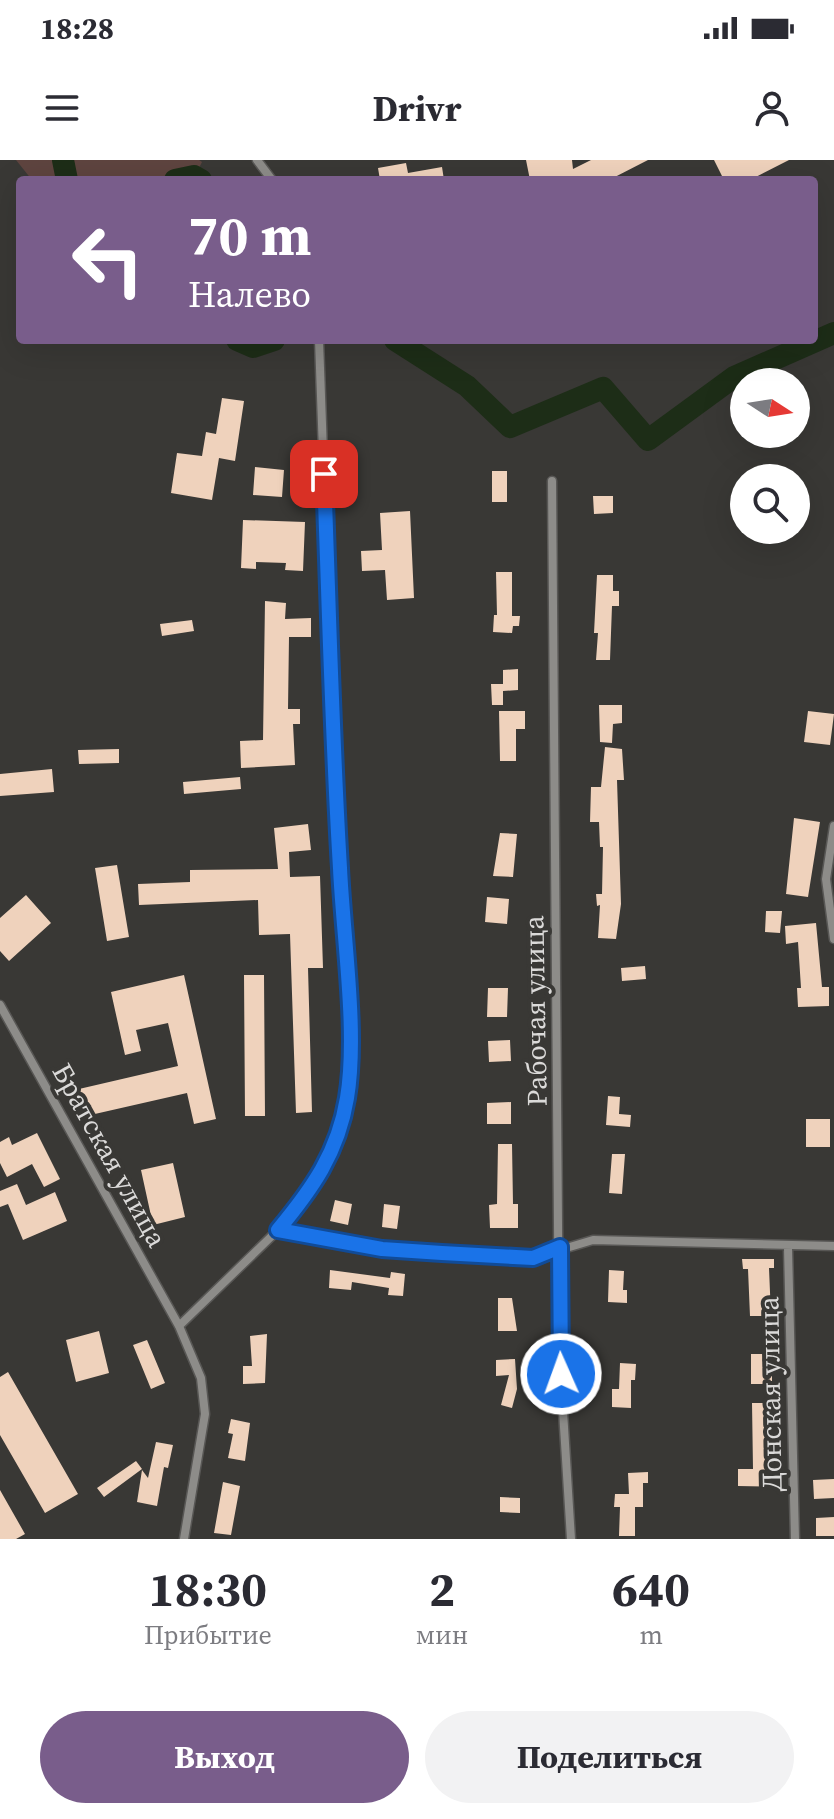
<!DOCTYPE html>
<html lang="ru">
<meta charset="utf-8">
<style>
:root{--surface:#fff;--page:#f2f2f3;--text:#2b2b33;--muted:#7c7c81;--accent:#795d8b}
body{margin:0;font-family:"Source Serif 4",serif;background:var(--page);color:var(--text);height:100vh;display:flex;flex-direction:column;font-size:30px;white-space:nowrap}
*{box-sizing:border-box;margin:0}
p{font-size:26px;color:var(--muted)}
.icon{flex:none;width:44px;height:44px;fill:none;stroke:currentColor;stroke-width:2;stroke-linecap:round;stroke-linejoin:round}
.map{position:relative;height:1379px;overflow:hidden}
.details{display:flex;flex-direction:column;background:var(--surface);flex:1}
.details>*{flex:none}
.guide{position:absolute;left:16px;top:16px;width:802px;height:168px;border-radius:8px;box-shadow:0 8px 32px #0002;background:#795d8b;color:#fff;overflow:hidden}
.needle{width:52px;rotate:102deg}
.buttons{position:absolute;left:730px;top:208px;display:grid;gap:16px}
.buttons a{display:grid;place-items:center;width:80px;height:80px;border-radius:50%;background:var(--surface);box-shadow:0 8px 32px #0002;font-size:40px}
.pin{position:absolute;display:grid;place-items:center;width:68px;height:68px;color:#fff;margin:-34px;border-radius:16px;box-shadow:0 4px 12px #0006}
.me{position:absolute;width:88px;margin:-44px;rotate:358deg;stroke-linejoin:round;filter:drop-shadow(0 0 6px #0008)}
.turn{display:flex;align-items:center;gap:28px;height:168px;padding:0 40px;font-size:36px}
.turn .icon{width:104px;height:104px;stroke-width:2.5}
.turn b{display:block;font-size:56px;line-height:68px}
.eta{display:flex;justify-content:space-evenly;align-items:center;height:136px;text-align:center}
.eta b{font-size:48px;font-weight:700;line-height:56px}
.button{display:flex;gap:16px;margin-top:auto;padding:16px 40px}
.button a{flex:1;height:92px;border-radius:48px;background:var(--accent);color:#fff;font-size:32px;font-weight:700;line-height:92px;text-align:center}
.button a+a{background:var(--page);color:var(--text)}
.status{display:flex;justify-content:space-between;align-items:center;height:56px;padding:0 40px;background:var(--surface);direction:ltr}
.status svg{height:22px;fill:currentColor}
header{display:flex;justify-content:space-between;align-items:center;height:104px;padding:0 40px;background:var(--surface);font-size:36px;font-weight:700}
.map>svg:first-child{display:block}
.green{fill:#5e443f}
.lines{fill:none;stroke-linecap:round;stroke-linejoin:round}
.river{stroke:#1d2d17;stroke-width:22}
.building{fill:#efd2bc}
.street-casing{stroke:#585755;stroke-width:11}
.street{stroke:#8d8c89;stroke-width:8}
.route-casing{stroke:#114b97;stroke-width:20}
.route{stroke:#1a73e8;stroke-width:14}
.labels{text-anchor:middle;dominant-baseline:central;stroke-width:8;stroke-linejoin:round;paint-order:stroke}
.street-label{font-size:28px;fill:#dbdad9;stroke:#393835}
</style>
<div class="status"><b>18:28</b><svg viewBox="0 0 49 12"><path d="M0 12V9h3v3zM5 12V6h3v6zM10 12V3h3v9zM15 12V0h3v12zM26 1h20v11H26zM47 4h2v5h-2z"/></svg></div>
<header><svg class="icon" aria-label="menu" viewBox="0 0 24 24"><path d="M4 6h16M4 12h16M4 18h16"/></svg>Drivr<svg class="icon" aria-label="person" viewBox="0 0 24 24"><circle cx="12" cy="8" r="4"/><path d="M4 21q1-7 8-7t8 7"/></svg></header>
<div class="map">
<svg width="834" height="1379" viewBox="0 0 834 1379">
<rect width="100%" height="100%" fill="#393835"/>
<path class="green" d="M 16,0 L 199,0 L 202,2 L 193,20 L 32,20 Z"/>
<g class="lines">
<path class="river" d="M 63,0 L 67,20
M 175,20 L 194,16 L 201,20
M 237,180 L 253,187 L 274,180
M 395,180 L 467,226 L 510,267 L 603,228 L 648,280 L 734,217 L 834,173"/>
</g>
<path class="building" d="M 526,0 L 572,0 L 573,9 L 591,0 L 648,0 L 609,20 L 530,20 Z
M 714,0 L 789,0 L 750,20 L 724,20 Z
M 406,3 L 408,13 L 442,7 L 444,20 L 380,20 L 378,8 Z
M 222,238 L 244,241 L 235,301 L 219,298 L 212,340 L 171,333 L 177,293 L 202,296 L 206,272 L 216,274 Z
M 255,307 L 284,310 L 282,337 L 253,335 Z
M 492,311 L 507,311 L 507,342 L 492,342 Z
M 593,336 L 613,336 L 613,353 L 594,354 Z
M 410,351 L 414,438 L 387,440 L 385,410 L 362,411 L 361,391 L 382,390 L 380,353 Z
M 243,360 L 305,362 L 303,411 L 285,410 L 286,403 L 256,402 L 256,409 L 241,408 Z
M 496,412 L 512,412 L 512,456 L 520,456 L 519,466 L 513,466 L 512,473 L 493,472 L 494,455 L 497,455 Z
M 597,415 L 613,415 L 613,431 L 619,431 L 619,446 L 612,446 L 610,500 L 596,500 L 598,473 L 594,473 Z
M 265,441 L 286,443 L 285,459 L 311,458 L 311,477 L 289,477 L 288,549 L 300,549 L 300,564 L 293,564 L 295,605 L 241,608 L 240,581 L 263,580 Z
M 192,460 L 194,471 L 162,476 L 160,464 Z
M 518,509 L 518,530 L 503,531 L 503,545 L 492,545 L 491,524 L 503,524 L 503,510 Z
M 599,545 L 622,545 L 622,563 L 613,564 L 612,583 L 600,582 Z
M 499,551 L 525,551 L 525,569 L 516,569 L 516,601 L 500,601 Z
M 808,551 L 834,554 L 830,585 L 804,582 Z
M 605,587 L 622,589 L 624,620 L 617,620 L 621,744 L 616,779 L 598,778 L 600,745 L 597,746 L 596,734 L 602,734 L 603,687 L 600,687 L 599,662 L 590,662 L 591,627 L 601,627 Z
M 119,589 L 119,603 L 79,604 L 78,590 Z
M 52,609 L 54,632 L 0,636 L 0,614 Z
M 240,617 L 241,629 L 184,634 L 183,622 Z
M 794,658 L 820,662 L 808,737 L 786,734 Z
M 308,664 L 311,690 L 289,692 L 290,717 L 320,716 L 323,808 L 308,808 L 312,952 L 296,953 L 290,774 L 259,775 L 258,740 L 139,745 L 138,724 L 190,722 L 190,710 L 278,709 L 274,668 Z
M 500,673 L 517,674 L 513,717 L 493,716 Z
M 117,705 L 129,777 L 107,781 L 95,708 Z
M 26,735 L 51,763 L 9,801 L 0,791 L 0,758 Z
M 487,737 L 509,739 L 507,764 L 485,762 Z
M 766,751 L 782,751 L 780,773 L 765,772 Z
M 816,763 L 822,827 L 829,827 L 829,846 L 798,847 L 797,828 L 801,828 L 798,782 L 786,784 L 785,766 Z
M 645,806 L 646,819 L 622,821 L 621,808 Z
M 184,815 L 216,959 L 194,964 L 187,933 L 86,956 L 79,929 L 178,906 L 168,863 L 136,870 L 141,891 L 125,895 L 111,832 Z
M 244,815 L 264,815 L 265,956 L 245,956 Z
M 488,828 L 508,828 L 507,857 L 487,857 Z
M 510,880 L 511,901 L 489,902 L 488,881 Z
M 608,936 L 620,937 L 619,954 L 631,955 L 630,967 L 606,965 Z
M 511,942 L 511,964 L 487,964 L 487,943 Z
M 806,959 L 830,959 L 830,987 L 806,987 Z
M 37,973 L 60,1019 L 44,1027 L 32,1004 L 7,1017 L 0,1003 L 0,982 L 9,977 L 12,985 Z
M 498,984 L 512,984 L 513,1044 L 518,1044 L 518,1068 L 490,1068 L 489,1045 L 497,1044 Z
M 612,994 L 625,994 L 622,1034 L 609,1033 Z
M 173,1003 L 185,1057 L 153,1065 L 141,1010 Z
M 17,1024 L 26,1045 L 55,1032 L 67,1061 L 23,1080 L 8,1044 L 0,1047 L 0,1031 Z
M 335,1040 L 352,1044 L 348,1065 L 330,1061 Z
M 384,1044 L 400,1046 L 397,1069 L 382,1067 Z
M 742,1099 L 774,1099 L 774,1108 L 769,1108 L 771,1156 L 750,1156 L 748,1109 L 743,1109 Z
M 330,1110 L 390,1118 L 391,1112 L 405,1114 L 403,1136 L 388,1135 L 389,1128 L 352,1122 L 351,1130 L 329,1128 Z
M 609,1110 L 624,1111 L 623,1130 L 627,1130 L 627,1143 L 608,1142 Z
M 498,1138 L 512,1138 L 517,1171 L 498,1171 Z
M 99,1171 L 109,1213 L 76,1222 L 66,1180 Z
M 267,1174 L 265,1223 L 243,1224 L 243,1206 L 252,1206 L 250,1176 Z
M 147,1180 L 165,1223 L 151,1229 L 133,1185 Z
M 751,1194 L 772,1194 L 772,1224 L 751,1224 Z
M 515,1199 L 517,1229 L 512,1248 L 501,1245 L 509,1215 L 496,1216 L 496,1200 Z
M 620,1203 L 636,1204 L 635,1220 L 631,1220 L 631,1248 L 612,1247 L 612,1229 L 619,1229 Z
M 8,1212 L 78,1334 L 45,1353 L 0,1275 L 0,1217 Z
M 752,1243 L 778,1243 L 779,1258 L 773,1258 L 773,1310 L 780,1310 L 780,1327 L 738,1326 L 738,1309 L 753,1309 Z
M 231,1259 L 250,1263 L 245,1301 L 228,1298 L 233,1274 L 228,1273 Z
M 156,1282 L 173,1285 L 168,1308 L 164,1307 L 157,1346 L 137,1342 L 142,1310 L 148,1318 Z
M 136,1301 L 142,1309 L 104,1337 L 97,1328 Z
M 648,1312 L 648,1323 L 643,1323 L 643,1347 L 635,1347 L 635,1376 L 619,1376 L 620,1347 L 614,1347 L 615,1334 L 629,1334 L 628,1313 Z
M 834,1319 L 834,1338 L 814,1339 L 813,1320 Z
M 223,1322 L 240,1326 L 231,1375 L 214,1373 Z
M 0,1330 L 25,1374 L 16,1379 L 0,1379 Z
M 500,1337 L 520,1338 L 520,1353 L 500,1352 Z
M 834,1357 L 834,1376 L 816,1376 L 816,1358 Z"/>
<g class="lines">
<g class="street-casing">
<path id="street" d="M 257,0 L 272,20
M 552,321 L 559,1187 L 571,1379
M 834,666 L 826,719 L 834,779
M 0,845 L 179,1166 L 201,1218 L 205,1254 L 184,1379
M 278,1070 L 382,1089 L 533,1098 L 593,1080 L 834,1086
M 788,1088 L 795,1379
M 179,1166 L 278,1070 L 317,1024 L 340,968 L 348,936 L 350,884 L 336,656 L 319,180"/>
</g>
<use href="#street" class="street"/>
</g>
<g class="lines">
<g class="route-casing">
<path id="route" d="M 324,314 C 329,446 332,577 340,708 C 343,776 358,873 347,938 C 338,993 312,1029 278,1070 L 382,1089 L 442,1093 L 533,1098 L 560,1087 L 561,1214"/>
</g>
<use href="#route" class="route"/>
</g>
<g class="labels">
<g class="street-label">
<text transform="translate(535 851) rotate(-91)">Рабочая улица</text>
<text transform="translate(110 995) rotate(61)">Братская улица</text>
<text transform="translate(770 1234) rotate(-91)">Донская улица</text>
</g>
</g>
</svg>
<div class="buttons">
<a><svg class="needle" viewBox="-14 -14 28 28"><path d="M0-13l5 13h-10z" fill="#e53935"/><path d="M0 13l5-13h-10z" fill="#7c7c81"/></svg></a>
<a><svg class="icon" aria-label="search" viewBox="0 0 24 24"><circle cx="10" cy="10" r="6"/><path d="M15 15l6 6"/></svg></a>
</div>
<div class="pin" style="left:324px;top:314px;background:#d93025"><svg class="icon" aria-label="arrive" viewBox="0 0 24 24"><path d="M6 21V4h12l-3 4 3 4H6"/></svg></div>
<svg class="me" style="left:561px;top:1214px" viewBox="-20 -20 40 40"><circle r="17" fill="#1a73e8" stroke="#fff" stroke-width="3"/><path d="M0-11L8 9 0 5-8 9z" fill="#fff"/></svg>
<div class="guide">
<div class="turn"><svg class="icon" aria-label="left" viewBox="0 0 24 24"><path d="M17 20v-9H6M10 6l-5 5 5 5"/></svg><div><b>70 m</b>Налево</div></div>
</div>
</div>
<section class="details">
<div class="eta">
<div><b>18:30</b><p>Прибытие</p></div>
<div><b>2</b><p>мин</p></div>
<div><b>640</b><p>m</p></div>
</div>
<div class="button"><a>Выход</a><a>Поделиться</a></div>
</section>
